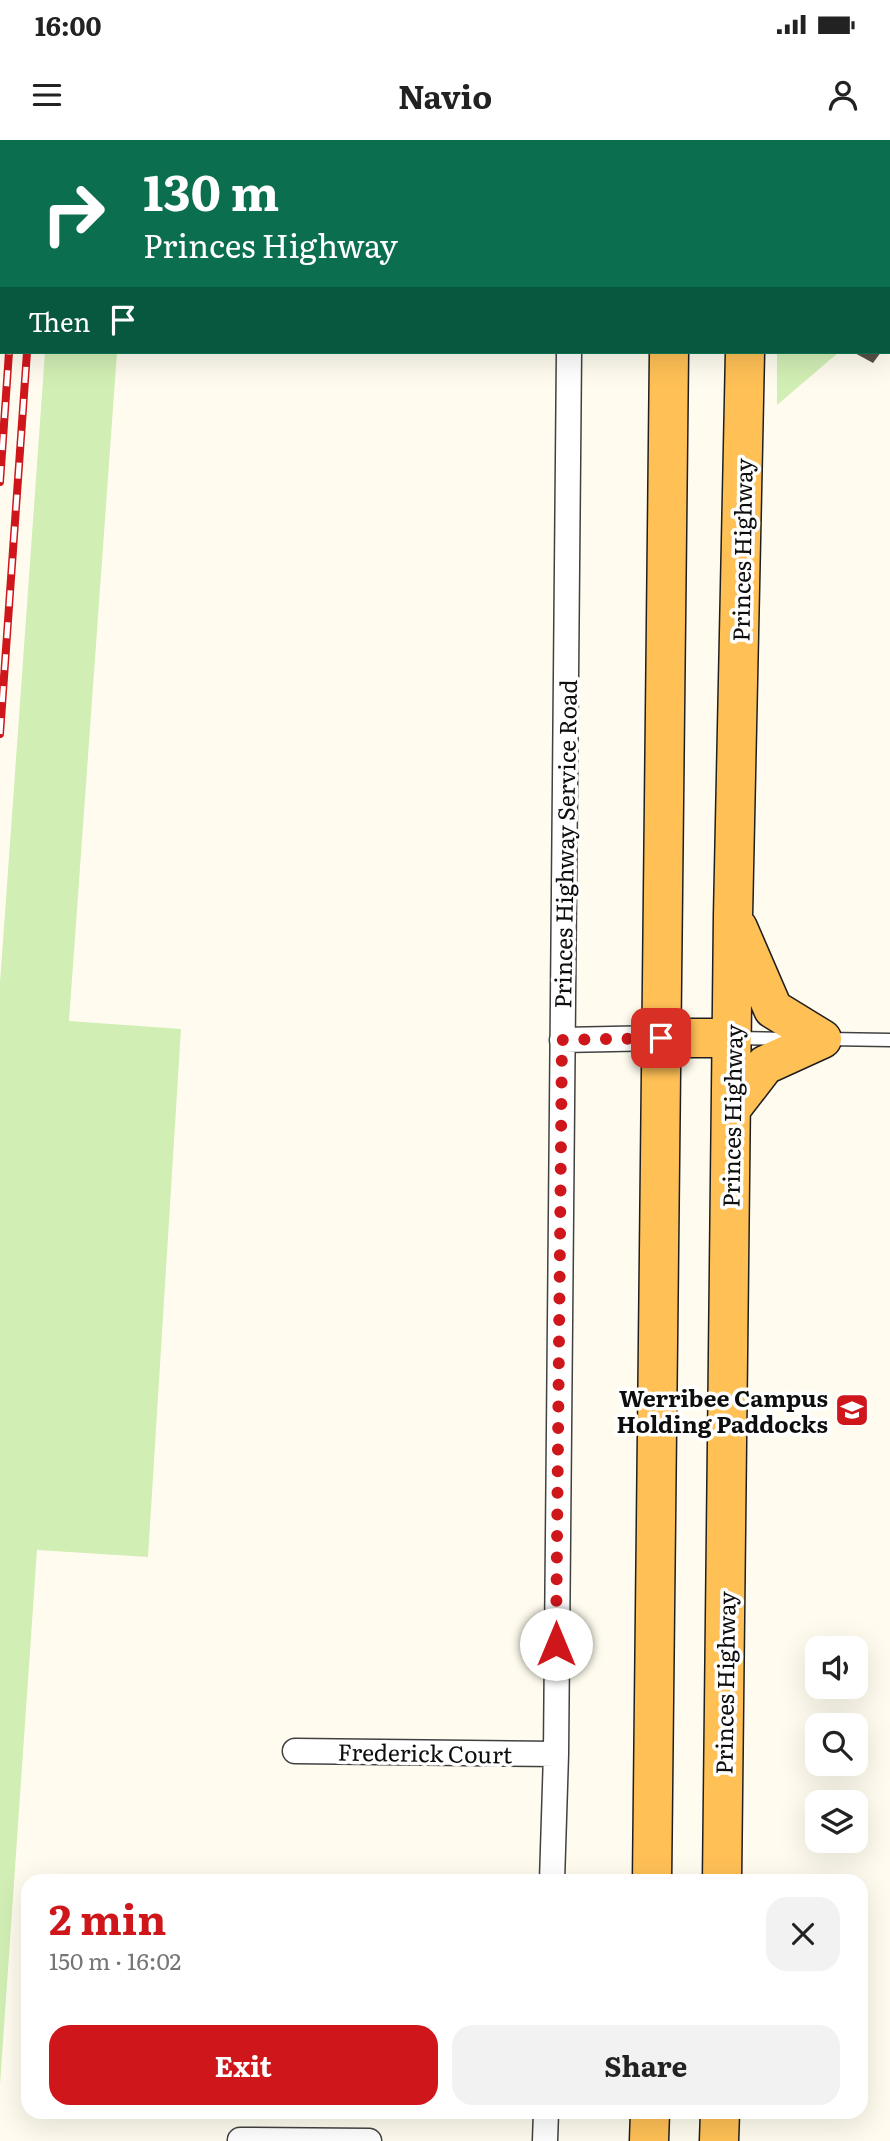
<!DOCTYPE html>
<meta charset="utf-8">
<style>
:root{--surface:#fff;--page:#f2f2f2;--text:#222;--muted:#767676;--accent:#ce161b}
body{margin:0;font-family:Literata,serif;background:var(--page);color:var(--text);height:100vh;display:flex;flex-direction:column;font-size:26px;white-space:nowrap}
*{box-sizing:border-box;margin:0}
p{font-size:23px;color:var(--muted)}
.icon{flex:none;width:38px;height:38px;fill:none;stroke:currentColor;stroke-width:2;stroke-linecap:round;stroke-linejoin:round}
.map{position:relative;flex:1;overflow:hidden}
.details{position:absolute;left:21px;top:1734px;width:847px;height:245px;display:flex;flex-direction:column;background:var(--surface);border-radius:21px;box-shadow:0 7px 28px #0002}
.details>*{flex:none}
.top-card{position:absolute;left:0px;top:0px;width:891px;height:214px;box-shadow:0 7px 28px #0002;background:#0b6e4f;color:#fff;overflow:hidden}
.buttons{position:absolute;left:805px;top:1496px;display:grid;gap:14px}
.buttons a{display:grid;place-items:center;width:63px;height:63px;border-radius:14px;background:var(--surface);box-shadow:0 7px 28px #0002;font-size:35px}
.pin{position:absolute;display:grid;place-items:center;width:60px;height:60px;color:#fff;margin:-30px;border-radius:14px;box-shadow:0 4px 10px #0006}
.me{position:absolute;width:77px;margin:-38px;rotate:0deg;stroke-linejoin:round;filter:drop-shadow(0 0 5px #0008)}
.turn{display:flex;align-items:center;gap:24px;height:147px;padding:0 28px;font-size:32px}
.turn .icon{width:91px;height:91px;stroke-width:2.5}
.turn b{display:block;font-size:49px;line-height:60px}
.then{display:flex;align-items:center;height:66px;padding:0 28px;background:#0003;gap:14px;font-size:26px}
.round{display:grid;place-items:center;flex:none;width:74px;height:74px;border-radius:21px;background:var(--page)}
.summary{display:flex;align-items:center;justify-content:space-between;height:119px;padding:0 28px}
h1{font-size:42px;font-weight:700;line-height:52px;color:var(--accent)}
.button{display:flex;gap:14px;margin-top:auto;padding:14px 28px}
.button a{flex:1;height:80px;border-radius:21px;background:var(--accent);color:#fff;font-size:28px;font-weight:700;line-height:80px;text-align:center}
.button a+a{background:var(--page);color:var(--text)}
.status{display:flex;justify-content:space-between;align-items:center;height:49px;padding:0 35px;background:var(--surface);direction:ltr}
.status svg{height:19px;fill:currentColor}
header{display:flex;justify-content:space-between;align-items:center;height:91px;padding:0 28px;background:var(--surface);font-size:32px;font-weight:700}
.map>svg:first-child{display:block}
.green{fill:#d1eeb4}
.building{fill:#584f49}
.lines{fill:none;stroke-linecap:round;stroke-linejoin:round}
.service-casing{stroke:#414141;stroke-width:15}
.minor-casing{stroke:#414141;stroke-width:27}
.trunk-casing{stroke:#1f1f1f;stroke-width:41}
.service{stroke:#fff;stroke-width:12}
.minor{stroke:#fff;stroke-width:24}
.trunk{stroke:#ffc056;stroke-width:38}
.rail-casing{stroke:#ce161b;stroke-width:8}
.rail{stroke:#fff;stroke-width:5;stroke-dasharray:16;stroke-linecap:butt}
.route{stroke:#ce161b;stroke-width:12;stroke-dasharray:0 21.6}
.labels{text-anchor:middle;dominant-baseline:central;stroke-width:7;stroke-linejoin:round;paint-order:stroke}
.street-label{font-size:23px;fill:#0e0e0e;stroke:#fff}
.poi-label{font-size:23px;font-weight:bold;fill:#0e0e0e;stroke:#fff;text-anchor:end}
</style>
<div class="status"><b>16:00</b><svg viewBox="0 0 49 12"><path d="M0 12V9h3v3zM5 12V6h3v6zM10 12V3h3v9zM15 12V0h3v12zM26 1h20v11H26zM47 4h2v5h-2z"/></svg></div>
<header><svg class="icon" aria-label="menu" viewBox="0 0 24 24"><path d="M4 6h16M4 12h16M4 18h16"/></svg>Navio<svg class="icon" aria-label="person" viewBox="0 0 24 24"><circle cx="12" cy="8" r="4"/><path d="M4 21q1-7 8-7t8 7"/></svg></header>
<div class="map">
<svg width="890" height="2001" viewBox="0 0 890 2001">
<rect width="100%" height="100%" fill="#fffcef"/>
<path class="green" d="M 781,0 L 890,0 L 889,134 L 889,2 L 781,2 Z
M 45,212 L 117,212 L 69,881 L 181,889 L 148,1417 L 37,1410 L 0,1945 L 0,843 Z
M 777,212 L 839,212 L 777,265 Z"/>
<path class="building" d="M 853,212 L 881,212 L 873,223 Z"/>
<g class="lines">
<g class="service-casing">
<path id="service" d="M 736,898 L 791,899
M 827,899 L 890,900"/>
</g>
<g class="minor-casing">
<path id="minor" d="M 571,2 L 571,0
M 562,900 L 661,898
M 295,1611 L 556,1614
M 552,1741 L 556,1614 L 569,212
M 240,2000 L 369,2001
M 545,2001 L 546,1972"/>
</g>
<g class="trunk-casing">
<path id="trunk" d="M 671,2 L 671,0
M 749,2 L 749,0
M 738,788 L 773,869 L 822,899
M 661,898 L 732,898
M 731,969 L 765,925 L 822,899
M 652,1741 L 669,212
M 722,1741 L 733,776 L 745,212
M 649,2001 L 650,1972
M 719,2001 L 720,1972"/>
</g>
<use href="#service" class="service"/>
<use href="#minor" class="minor"/>
<use href="#trunk" class="trunk"/>
<g class="rail-casing">
<path id="rail" d="M 23,2 L 23,0
M 41,2 L 42,0
M 0,342 L 9,212
M 0,594 L 27,212"/>
</g>
<use href="#rail" class="rail"/>
</g>
<g class="lines">
<path class="route" d="M 556,1504 L 562,900 L 661,898"/>
</g>
<defs>
<g id="university-square" transform="scale(1.75)"><rect x="-9" y="-9" width="18" height="18" rx="4" fill="#ce161b" stroke="#fff"/><path d="M0-5L7-2L0 1L-7-2ZM-4 1L0 2.5L4 1V4Q0 6-4 4Z" fill="#fff"/></g>
</defs>
<g fill-rule="evenodd">
<use href="#university-square" x="852" y="1270"/>
</g>
<g class="labels">
<g class="street-label">
<text transform="translate(741 410) rotate(-89)">Princes Highway</text>
<text transform="translate(564 704) rotate(-89)">Princes Highway Service Road</text>
<text transform="translate(731 976) rotate(-89)">Princes Highway</text>
<text transform="translate(724 1543) rotate(-89)">Princes Highway</text>
<text transform="translate(425 1612) rotate(1)">Frederick Court</text>
</g>
<g class="poi-label">
<text x="828" y="1257">Werribee Campus<tspan x="828" dy="26">Holding Paddocks</tspan></text>
</g>
</g>
</svg>
<div class="buttons">
<a><svg class="icon" aria-label="sound" viewBox="0 0 24 24"><path d="M4 9h4l5-4v14l-5-4H4zM17 9q2 3 0 6"/></svg></a>
<a><svg class="icon" aria-label="search" viewBox="0 0 24 24"><circle cx="10" cy="10" r="6"/><path d="M15 15l6 6"/></svg></a>
<a><svg class="icon" aria-label="layers" viewBox="0 0 24 24"><path d="M12 4l9 5-9 5-9-5zM3 14l9 5 9-5"/></svg></a>
</div>
<div class="pin" style="left:661px;top:898px;background:#d93025"><svg class="icon" aria-label="arrive" viewBox="0 0 24 24"><path d="M6 21V4h12l-3 4 3 4H6"/></svg></div>
<svg class="me" style="left:556px;top:1504px" viewBox="-20 -20 40 40"><circle r="19" fill="#fff"/><path d="M0-13L10 11 0 6-10 11z" fill="#ce161b"/></svg>
<div class="top-card">
<div class="turn"><svg class="icon" aria-label="right" viewBox="0 0 24 24"><path d="M7 20v-9h11M14 6l5 5-5 5"/></svg><div><b>130 m</b>Princes Highway</div></div>
<div class="then">Then<svg class="icon" aria-label="arrive" viewBox="0 0 24 24"><path d="M6 21V4h12l-3 4 3 4H6"/></svg></div>
</div>
<section class="details">
<div class="summary"><div><h1>2 min</h1><p>150 m · 16:02</p></div><a class="round"><svg class="icon" aria-label="close" viewBox="0 0 24 24"><path d="M6 6l12 12M18 6L6 18"/></svg></a></div>
<div class="button"><a>Exit</a><a>Share</a></div>
</section>
</div>
